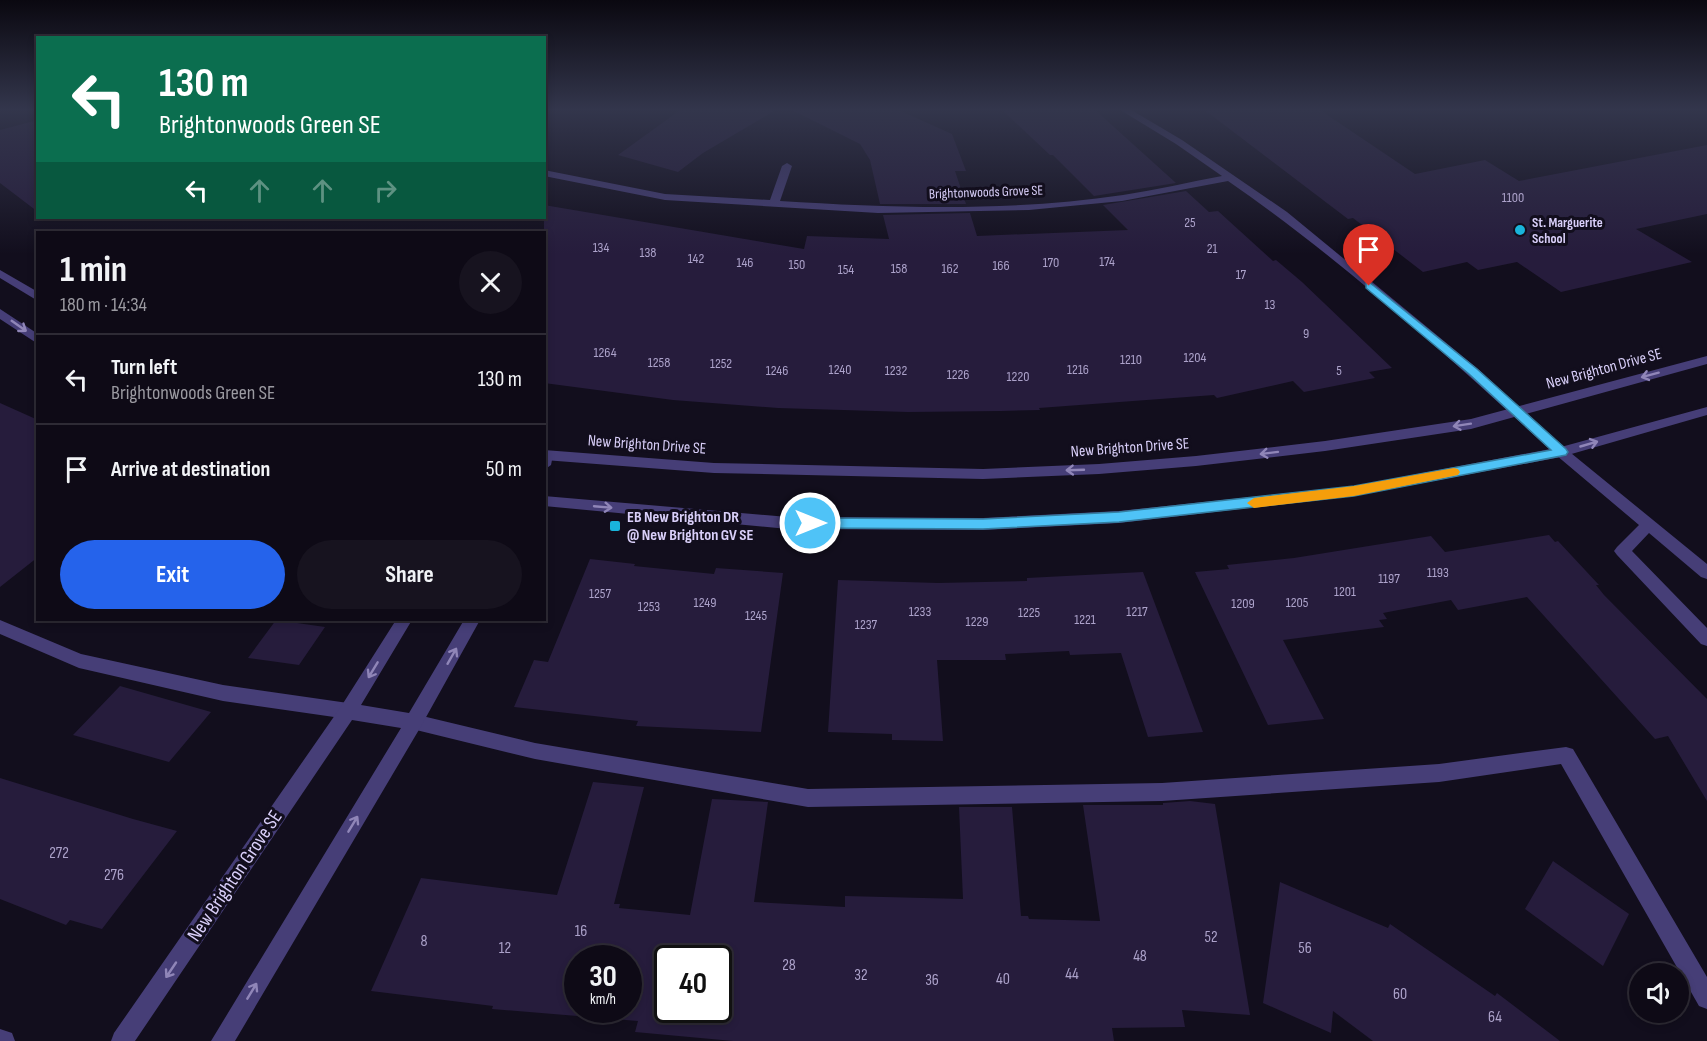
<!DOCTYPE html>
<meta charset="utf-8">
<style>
:root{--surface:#0e0a16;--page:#17131f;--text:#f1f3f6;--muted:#9b9aa1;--line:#2e2b35;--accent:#2563eb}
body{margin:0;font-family:"Sofia Sans Condensed",sans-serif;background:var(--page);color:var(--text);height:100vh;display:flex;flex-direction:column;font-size:22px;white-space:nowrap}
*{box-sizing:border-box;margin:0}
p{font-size:20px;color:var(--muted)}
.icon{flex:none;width:33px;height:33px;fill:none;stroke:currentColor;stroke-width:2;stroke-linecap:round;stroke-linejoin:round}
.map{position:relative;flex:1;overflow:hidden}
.side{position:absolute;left:36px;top:231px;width:510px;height:390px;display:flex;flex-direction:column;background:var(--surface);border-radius:0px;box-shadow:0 3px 9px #0003,0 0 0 2px var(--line)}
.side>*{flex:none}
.hud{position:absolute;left:36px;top:36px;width:510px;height:183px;border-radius:0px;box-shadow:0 3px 9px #0003,0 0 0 2px var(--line);background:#0b6e4f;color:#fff;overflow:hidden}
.fabs{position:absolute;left:1629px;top:963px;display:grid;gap:12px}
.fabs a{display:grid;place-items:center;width:60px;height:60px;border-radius:50%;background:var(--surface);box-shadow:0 3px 9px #0003,0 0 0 2px var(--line);font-size:30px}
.speed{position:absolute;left:564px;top:945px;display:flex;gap:12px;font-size:30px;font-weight:700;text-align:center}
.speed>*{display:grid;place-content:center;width:78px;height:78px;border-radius:50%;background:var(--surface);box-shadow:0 3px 9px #0003,0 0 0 2px var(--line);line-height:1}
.speed small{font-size:15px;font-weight:400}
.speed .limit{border:3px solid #111;border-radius:9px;background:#fff;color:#111}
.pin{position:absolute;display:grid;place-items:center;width:51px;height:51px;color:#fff;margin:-62px -26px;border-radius:50% 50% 50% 0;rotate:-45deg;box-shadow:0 0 6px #0007}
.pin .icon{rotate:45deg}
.me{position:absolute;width:66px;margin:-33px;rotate:90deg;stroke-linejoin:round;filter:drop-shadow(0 0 4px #0008)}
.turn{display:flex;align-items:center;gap:21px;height:126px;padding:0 24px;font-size:27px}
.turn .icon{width:78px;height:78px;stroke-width:2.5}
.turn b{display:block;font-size:42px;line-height:51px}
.lanes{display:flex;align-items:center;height:57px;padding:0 24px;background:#0003;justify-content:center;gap:30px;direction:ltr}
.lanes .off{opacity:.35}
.round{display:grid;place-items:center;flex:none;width:63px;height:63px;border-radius:32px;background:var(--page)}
.summary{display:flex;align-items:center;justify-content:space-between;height:102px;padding:0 24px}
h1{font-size:36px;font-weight:700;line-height:45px}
.action{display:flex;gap:12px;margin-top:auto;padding:12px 24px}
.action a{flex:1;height:69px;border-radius:36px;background:var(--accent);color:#fff;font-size:24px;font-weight:700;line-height:69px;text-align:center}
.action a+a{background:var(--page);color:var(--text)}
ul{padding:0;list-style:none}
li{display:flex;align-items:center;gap:18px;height:90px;padding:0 24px;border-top:2px solid var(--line)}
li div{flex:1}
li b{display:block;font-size:22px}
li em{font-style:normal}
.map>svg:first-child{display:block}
.building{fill:#261c3c;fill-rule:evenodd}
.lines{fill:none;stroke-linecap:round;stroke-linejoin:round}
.service{fill:#463e77;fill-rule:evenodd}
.minor{fill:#463e77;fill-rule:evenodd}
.tertiary{fill:#463e77;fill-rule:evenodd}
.oneway{stroke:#9086b8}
.route{fill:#4fc3f7;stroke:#337fa1;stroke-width:1.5}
.slow{fill:#f59e0b}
.poi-dot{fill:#19b4db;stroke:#120e1d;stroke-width:2}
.labels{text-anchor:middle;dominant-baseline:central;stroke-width:6;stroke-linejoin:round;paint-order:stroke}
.far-street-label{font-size:14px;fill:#d9cff9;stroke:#120e1d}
.number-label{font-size:14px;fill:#aca2ca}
.far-poi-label{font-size:14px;font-weight:bold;fill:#d9cff9;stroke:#120e1d;text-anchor:start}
.street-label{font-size:16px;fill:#d9cff9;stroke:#120e1d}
.poi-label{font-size:16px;font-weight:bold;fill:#d9cff9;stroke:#120e1d;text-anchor:start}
.near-number-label{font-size:16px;fill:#aca2ca}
.near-street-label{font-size:20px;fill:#d9cff9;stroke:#120e1d}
</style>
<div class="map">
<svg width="1707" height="1041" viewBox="0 0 1707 1041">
<rect width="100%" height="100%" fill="#120e1d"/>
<path class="building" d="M 683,108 L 779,108 L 703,153 L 678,172 L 618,155 Z
M 788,108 L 894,108 L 952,134 L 966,171 L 955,171 L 966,204 L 880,204 L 870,160 L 860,144 Z
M 1000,108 L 1093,108 L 1176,183 L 1094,196 L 1053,155 L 1050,155 Z
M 1202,108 L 1317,108 L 1415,174 L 1485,160 L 1519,181 L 1707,145 L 1707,214 L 1636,229 L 1692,262 L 1561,292 L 1517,262 L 1478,270 L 1467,262 L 1423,272 L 1353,218 L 1348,219 Z
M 38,120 L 38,212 L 0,183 L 0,130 Z
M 1186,191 L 1209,212 L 1218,211 L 1273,261 L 1276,260 L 1302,282 L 1392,368 L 1369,372 L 1375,378 L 1304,392 L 1293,381 L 1217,398 L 1214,395 L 1039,408 L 1040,410 L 1001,411 L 908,412 L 778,408 L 673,400 L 544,383 L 544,205 L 804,249 L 807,236 L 889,239 L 883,215 L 970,213 L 977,236 L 1128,230 L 1103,205 Z
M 0,403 L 38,420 L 38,557 L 0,587 Z
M 1549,535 L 1555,542 L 1558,541 L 1599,585 L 1596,585 L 1604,595 L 1707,699 L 1707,801 L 1668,736 L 1655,739 L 1527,597 L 1458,610 L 1451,600 L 1383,613 L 1387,619 L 1379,620 L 1384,627 L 1283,640 L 1324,719 L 1268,725 L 1195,572 L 1229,569 L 1227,565 L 1294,558 L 1431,536 L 1445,552 Z
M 590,559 L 635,564 L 634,566 L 714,574 L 716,568 L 783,573 L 761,732 L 636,726 L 638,721 L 514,707 L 534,660 L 548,662 Z
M 1143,572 L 1203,732 L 1148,737 L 1121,653 L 1070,655 L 1069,651 L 1005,654 L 1006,660 L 937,660 L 943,741 L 892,740 L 892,734 L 828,732 L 838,580 L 938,583 L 1027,581 L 1027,578 Z
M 276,620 L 325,627 L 299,665 L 248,658 Z
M 120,686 L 211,712 L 169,762 L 73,735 Z
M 0,778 L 133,819 L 177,831 L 102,929 L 70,920 L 66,925 L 0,899 Z
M 593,782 L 644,787 L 614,904 L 620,904 L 619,908 L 690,915 L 712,799 L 768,802 L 754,902 L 845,907 L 845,896 L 963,899 L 959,807 L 1012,807 L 1021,916 L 1028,916 L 1029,919 L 1100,921 L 1083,805 L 1163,805 L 1163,803 L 1190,801 L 1215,804 L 1250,1015 L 1182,1010 L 1185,1027 L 1112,1028 L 1114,1041 L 733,1041 L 635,1032 L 638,1021 L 492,1009 L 493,1006 L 371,991 L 421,878 L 557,895 ZM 578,958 L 628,958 L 628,1010 L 578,1010 ZM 668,958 L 718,958 L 718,1010 L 668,1010 Z
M 1553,861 L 1629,914 L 1603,966 L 1525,909 Z
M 1280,882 L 1388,928 L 1390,924 L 1495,996 L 1497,993 L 1560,1041 L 1373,1041 L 1333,1011 L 1331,1033 L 1263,1003 Z"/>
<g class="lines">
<path class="service" d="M 1561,447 L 1566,449 L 1707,564 L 1707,579 L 1701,577 L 1649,533 L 1632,551 L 1707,628 L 1707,646 L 1701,644 L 1617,555 L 1614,551 L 1617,547 L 1639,525 L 1556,455 L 1554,452 Z
M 0,620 L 81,654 L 223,685 L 348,703 L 354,705 L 357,711 L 354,717 L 348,719 L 223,701 L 79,668 L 0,634 Z
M 414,714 L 535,743 L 808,789 L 1162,783 L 1439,764 L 1566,747 L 1573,749 L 1707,977 L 1707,1009 L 1699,1006 L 1561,764 L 1439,782 L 1162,801 L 808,807 L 535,759 L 408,728 L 405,722 L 408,716 Z"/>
<path class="minor" d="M 1117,108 L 1128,108 L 1182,140 L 1287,212 L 1478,369 L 1566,449 L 1568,452 L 1566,455 L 1556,455 C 1452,360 1344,261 1228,181 L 1122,201 L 1029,210 L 878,213 L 665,200 L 544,176 L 544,170 L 665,194 L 770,200 L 782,166 L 787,163 L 792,166 L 780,201 C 893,208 1010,212 1123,195 C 1156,190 1189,182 1222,176 L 1176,144 Z
M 546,450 L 553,455 L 551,465 L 544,470 Z
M 396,620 L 412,620 L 361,705 L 409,713 L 464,620 L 480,620 L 420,728 L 235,1041 L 211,1041 L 401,728 L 352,720 L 135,1041 L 111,1041 L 114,1033 L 342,705 Z
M 0,1029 L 12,1033 L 15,1041 L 0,1041 Z"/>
<path class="tertiary" d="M 0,270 L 38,292 L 38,301 L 0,278 Z
M 0,309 L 38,334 L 38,344 L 0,319 Z
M 1707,356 L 1707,364 L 1471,429 L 1325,451 L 1196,466 L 1099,474 L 983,479 L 714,473 L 544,460 L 544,450 L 714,463 L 983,469 L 1099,464 L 1196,456 L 1325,441 L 1471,419 Z
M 1707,407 L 1707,415 L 1561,457 L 1354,496 L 1119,523 L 983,530 L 788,529 L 544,506 L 544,496 L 788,517 L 983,518 L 1119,511 L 1354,486 L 1561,447 Z"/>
</g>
<defs><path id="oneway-shaft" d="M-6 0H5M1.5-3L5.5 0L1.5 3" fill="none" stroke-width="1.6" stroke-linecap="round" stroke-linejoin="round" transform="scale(1.5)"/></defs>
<g class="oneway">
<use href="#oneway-shaft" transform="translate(19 326) rotate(35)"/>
<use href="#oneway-shaft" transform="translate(1650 375) rotate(165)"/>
<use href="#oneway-shaft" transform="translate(1462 425) rotate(171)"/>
<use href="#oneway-shaft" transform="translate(1589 444) rotate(-16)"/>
<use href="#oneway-shaft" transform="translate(1269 453) rotate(173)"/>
<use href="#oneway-shaft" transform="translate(1075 470) rotate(178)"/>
<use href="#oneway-shaft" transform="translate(603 507) rotate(5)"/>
<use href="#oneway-shaft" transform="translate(452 656) rotate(-60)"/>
<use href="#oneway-shaft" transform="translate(373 670) rotate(121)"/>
<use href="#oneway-shaft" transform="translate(353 824) rotate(-59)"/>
<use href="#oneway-shaft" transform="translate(171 970) rotate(124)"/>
<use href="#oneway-shaft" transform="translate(252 991) rotate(-59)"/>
</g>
<linearGradient id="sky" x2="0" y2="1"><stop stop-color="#0a0810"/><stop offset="0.43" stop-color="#33364c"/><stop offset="1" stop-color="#33364c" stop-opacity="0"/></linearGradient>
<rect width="1707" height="254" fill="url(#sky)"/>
<path class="route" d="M 1369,282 L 1477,369 L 1566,449 L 1568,452 L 1566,455 L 1354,496 L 1119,522 L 983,529 L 810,528 L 803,523 L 810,518 L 983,519 L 1119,512 L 1354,486 L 1551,450 L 1469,374 L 1366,288 L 1366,283 Z"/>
<path class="slow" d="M 1454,468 L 1458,469 L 1460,472 L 1458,475 L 1354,496 L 1254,508 L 1247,503 L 1254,498 L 1354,486 Z"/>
<g class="poi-dot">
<circle cx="1520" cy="230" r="6"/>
<rect x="609" y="520" width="12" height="12" rx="3"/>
</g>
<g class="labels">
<g class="far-street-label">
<text transform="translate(986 192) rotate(-2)">Brightonwoods Grove SE</text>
</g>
<g class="number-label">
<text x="1513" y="197">1100</text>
<text x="1190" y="222">25</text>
<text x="601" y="247">134</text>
<text x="1212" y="248">21</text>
<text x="648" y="252">138</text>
<text x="696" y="258">142</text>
<text x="1107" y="261">174</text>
<text x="745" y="262">146</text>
<text x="1051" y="262">170</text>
<text x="797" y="264">150</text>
<text x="1001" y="265">166</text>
<text x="899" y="268">158</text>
<text x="950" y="268">162</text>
<text x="846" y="269">154</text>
<text x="1241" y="274">17</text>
<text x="1270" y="304">13</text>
<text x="1306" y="333">9</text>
<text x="605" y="352">1264</text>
<text x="1195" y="357">1204</text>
<text x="1131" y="359">1210</text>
<text x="659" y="362">1258</text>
<text x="721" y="363">1252</text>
<text x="840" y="369">1240</text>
<text x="1078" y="369">1216</text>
<text x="777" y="370">1246</text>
<text x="896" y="370">1232</text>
<text x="1339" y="370">5</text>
<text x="958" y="374">1226</text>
<text x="1018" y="376">1220</text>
<text x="1438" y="572">1193</text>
<text x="1389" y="578">1197</text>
<text x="1345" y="591">1201</text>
<text x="600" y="593">1257</text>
<text x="705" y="602">1249</text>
<text x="1297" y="602">1205</text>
<text x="1243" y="603">1209</text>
<text x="649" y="606">1253</text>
<text x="920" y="611">1233</text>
<text x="1137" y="611">1217</text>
<text x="1029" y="612">1225</text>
<text x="756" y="615">1245</text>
<text x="1085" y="619">1221</text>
<text x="977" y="621">1229</text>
<text x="866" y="624">1237</text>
</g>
<g class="far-poi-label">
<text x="1532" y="222">St. Marguerite<tspan x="1532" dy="16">School</tspan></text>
</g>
<g class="street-label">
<text transform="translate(1604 369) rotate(-15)">New Brighton Drive SE</text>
<text transform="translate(647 445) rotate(4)">New Brighton Drive SE</text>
<text transform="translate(1130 448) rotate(-4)">New Brighton Drive SE</text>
</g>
<g class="poi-label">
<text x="627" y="517">EB New Brighton DR<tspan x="627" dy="18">@ New Brighton GV SE</tspan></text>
</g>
<g class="near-number-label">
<text x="59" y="853">272</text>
<text x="114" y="875">276</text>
<text x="581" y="931">16</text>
<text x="1211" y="937">52</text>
<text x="424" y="941">8</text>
<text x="505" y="948">12</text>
<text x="1305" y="948">56</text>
<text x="1140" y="956">48</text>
<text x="789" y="965">28</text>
<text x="1072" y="974">44</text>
<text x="861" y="975">32</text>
<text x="1003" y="979">40</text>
<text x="932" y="980">36</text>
<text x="1400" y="994">60</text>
<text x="1495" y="1017">64</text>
</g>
<g class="near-street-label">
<text transform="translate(235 876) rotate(-56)">New Brighton Grove SE</text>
</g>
</g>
</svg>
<div class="fabs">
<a><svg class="icon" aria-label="sound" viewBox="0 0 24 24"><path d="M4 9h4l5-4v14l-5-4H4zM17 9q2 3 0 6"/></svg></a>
</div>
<div class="speed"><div>30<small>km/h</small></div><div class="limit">40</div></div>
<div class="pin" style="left:1369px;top:286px;background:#d93025"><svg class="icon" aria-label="arrive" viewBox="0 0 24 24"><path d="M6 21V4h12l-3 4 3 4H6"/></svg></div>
<svg class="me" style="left:810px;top:523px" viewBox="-20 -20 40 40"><circle r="17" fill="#4fc3f7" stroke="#fff" stroke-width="3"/><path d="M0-11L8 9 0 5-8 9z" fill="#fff"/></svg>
<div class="hud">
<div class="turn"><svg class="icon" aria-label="left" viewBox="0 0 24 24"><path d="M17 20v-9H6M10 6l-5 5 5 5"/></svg><div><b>130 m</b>Brightonwoods Green SE</div></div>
<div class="lanes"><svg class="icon" aria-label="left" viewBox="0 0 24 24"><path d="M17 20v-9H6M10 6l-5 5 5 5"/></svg><svg class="icon off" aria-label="ahead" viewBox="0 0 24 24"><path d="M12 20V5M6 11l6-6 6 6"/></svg><svg class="icon off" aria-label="ahead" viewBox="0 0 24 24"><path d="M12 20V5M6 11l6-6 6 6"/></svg><svg class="icon off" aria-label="right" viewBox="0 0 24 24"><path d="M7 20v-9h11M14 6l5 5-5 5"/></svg></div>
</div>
<section class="side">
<div class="summary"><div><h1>1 min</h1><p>180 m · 14:34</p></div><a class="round"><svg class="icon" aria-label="close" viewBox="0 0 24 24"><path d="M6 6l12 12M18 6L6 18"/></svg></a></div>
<ul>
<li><svg class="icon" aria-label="left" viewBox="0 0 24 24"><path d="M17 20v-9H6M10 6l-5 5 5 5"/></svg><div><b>Turn left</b><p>Brightonwoods Green SE</p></div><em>130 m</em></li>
<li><svg class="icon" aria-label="arrive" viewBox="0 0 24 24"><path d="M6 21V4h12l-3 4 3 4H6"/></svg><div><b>Arrive at destination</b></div><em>50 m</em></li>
</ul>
<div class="action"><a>Exit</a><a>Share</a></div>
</section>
</div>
